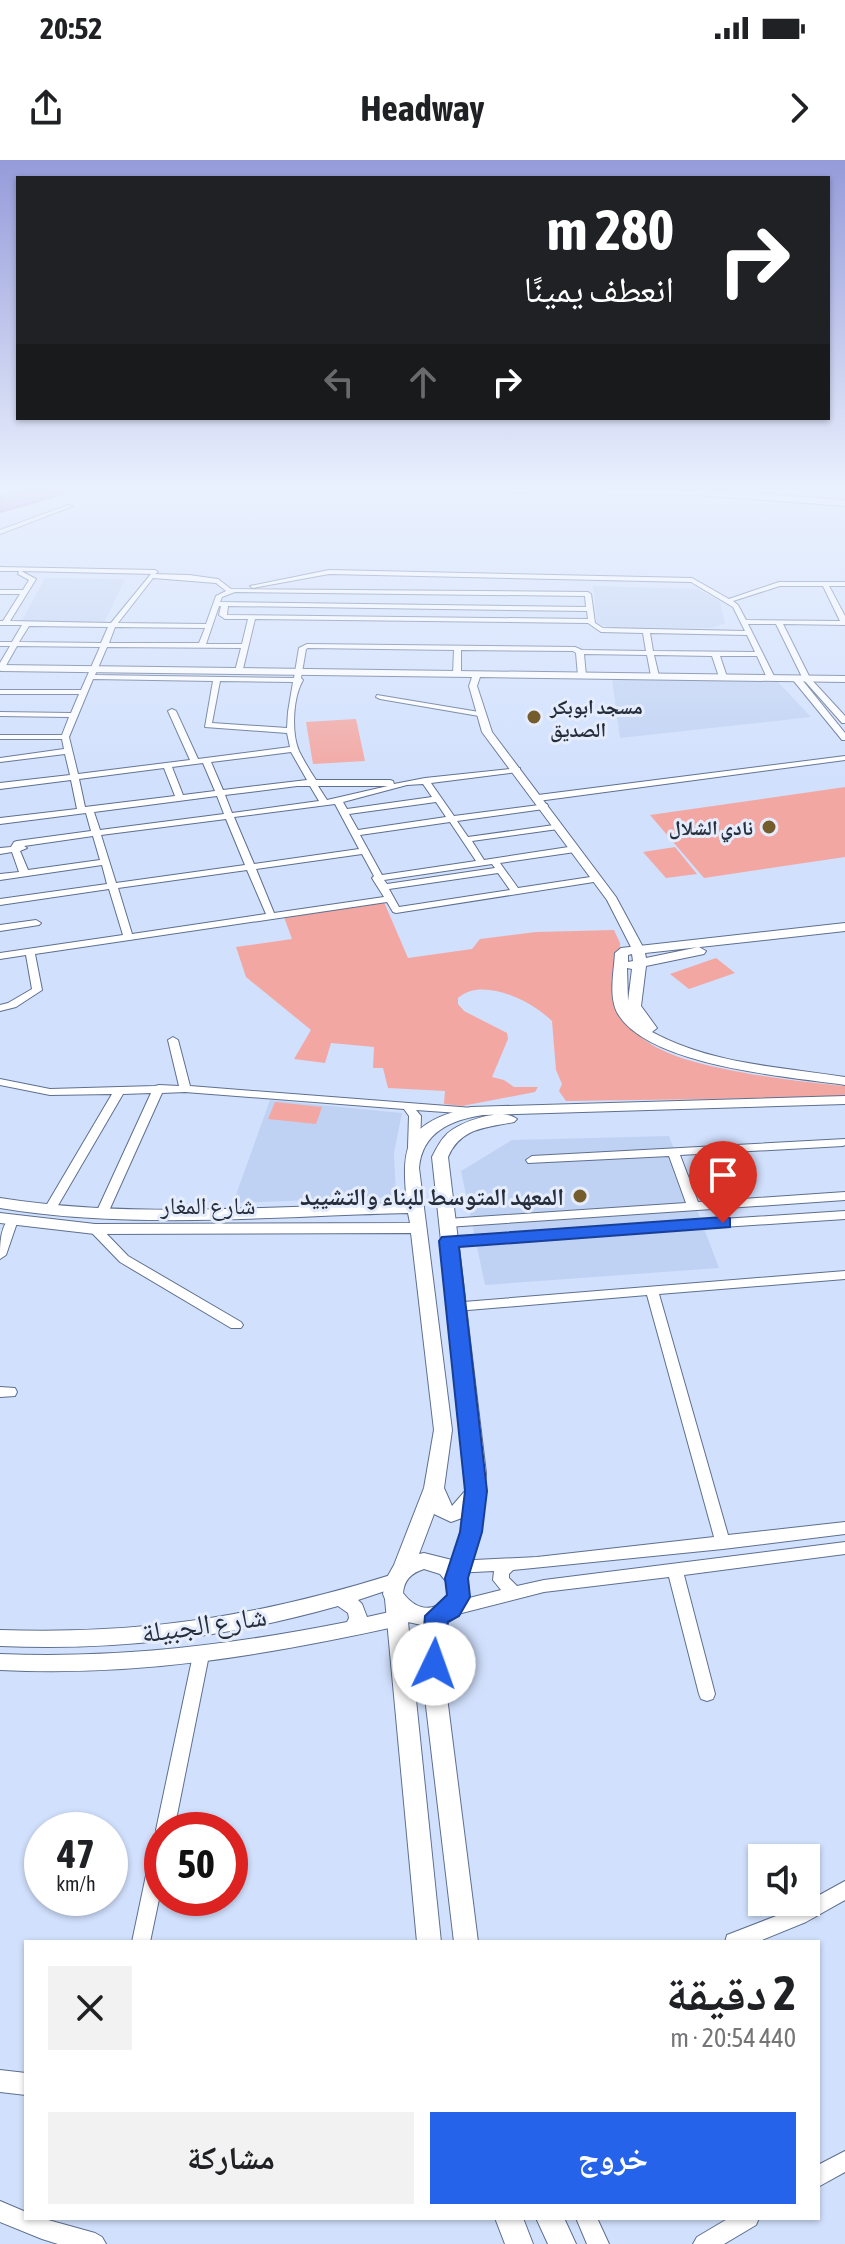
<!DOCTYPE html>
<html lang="ar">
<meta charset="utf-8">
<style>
:root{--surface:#fff;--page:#f2f2f2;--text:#202124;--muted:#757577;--accent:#2563eb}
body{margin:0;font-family:"Asap Condensed","Noto Naskh Arabic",sans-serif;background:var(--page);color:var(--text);direction:rtl;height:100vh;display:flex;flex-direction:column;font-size:30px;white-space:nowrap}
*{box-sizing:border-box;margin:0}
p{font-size:26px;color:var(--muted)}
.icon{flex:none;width:44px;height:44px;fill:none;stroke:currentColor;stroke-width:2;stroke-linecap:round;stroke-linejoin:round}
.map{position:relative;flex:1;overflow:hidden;direction:ltr}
.side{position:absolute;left:24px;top:1780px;width:796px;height:280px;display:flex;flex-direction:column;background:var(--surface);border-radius:0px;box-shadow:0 2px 6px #0004;direction:rtl}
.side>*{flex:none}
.guide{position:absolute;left:16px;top:16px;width:814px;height:244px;border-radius:0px;box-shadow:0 2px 6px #0004;direction:rtl;background:#202124;color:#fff;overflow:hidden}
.fabs{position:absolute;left:748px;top:1684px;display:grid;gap:16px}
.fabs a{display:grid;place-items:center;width:72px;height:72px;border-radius:0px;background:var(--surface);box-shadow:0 2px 6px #0004;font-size:40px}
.speed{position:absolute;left:24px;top:1652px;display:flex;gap:16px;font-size:40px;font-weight:700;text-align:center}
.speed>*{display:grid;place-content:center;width:104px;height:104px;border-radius:50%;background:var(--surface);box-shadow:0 2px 6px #0004;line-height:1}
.speed small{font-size:20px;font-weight:400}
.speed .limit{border:12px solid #d22;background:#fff;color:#111}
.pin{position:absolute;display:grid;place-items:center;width:68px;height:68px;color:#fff;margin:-82px -34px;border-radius:50% 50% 50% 0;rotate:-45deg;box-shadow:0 0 8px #0007}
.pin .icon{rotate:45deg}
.me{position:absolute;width:88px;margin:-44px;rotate:3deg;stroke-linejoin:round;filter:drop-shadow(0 0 6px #0008)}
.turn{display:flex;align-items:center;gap:28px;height:168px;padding:0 24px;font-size:36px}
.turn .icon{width:104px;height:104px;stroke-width:2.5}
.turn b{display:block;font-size:56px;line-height:68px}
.lanes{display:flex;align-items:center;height:76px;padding:0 24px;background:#0003;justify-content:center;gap:40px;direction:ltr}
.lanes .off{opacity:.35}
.round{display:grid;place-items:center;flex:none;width:84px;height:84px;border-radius:0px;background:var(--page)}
.headline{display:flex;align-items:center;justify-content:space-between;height:136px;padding:0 24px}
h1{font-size:48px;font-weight:700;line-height:60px}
.primary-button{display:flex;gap:16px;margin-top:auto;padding:16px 24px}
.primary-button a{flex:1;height:92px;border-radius:0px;background:var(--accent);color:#fff;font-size:32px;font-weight:700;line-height:92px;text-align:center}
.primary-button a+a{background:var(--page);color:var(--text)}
.status{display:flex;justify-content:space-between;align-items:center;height:56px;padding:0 40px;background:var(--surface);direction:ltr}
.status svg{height:22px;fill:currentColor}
header{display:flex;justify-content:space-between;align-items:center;height:104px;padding:0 24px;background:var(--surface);font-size:36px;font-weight:700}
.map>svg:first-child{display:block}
.built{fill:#c0d2f3}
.green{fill:#f3a7a2}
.water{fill:#ba75c3;stroke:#8e5f9a;stroke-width:2}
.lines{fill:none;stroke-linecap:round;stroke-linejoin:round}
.minor-casing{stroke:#5e6f8f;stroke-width:2}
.tertiary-casing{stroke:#5e6f8f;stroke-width:2}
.secondary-casing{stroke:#5e6f8f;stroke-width:2}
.primary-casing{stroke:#5e6f8f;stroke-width:2}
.minor{fill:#fff;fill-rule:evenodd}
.tertiary{fill:#fff;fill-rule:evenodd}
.secondary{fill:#fff;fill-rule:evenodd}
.primary{fill:#fff;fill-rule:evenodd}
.route{fill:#2563eb;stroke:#184099;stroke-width:2}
.poi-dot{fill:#745c2c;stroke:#e5edfc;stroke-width:3}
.labels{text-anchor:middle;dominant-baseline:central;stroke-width:6;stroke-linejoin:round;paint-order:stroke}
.far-poi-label{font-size:20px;font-weight:bold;fill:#262d3b;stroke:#e5edfc;text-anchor:start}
.poi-label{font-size:24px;font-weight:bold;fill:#262d3b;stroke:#e5edfc;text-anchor:end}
.street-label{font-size:24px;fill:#262d3b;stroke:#e5edfc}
.near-street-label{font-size:28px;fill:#262d3b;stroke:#e5edfc}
</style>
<div class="status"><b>20:52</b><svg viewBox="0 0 49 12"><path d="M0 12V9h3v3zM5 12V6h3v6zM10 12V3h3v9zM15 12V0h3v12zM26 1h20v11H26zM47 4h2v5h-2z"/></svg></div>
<header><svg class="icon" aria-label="forward" viewBox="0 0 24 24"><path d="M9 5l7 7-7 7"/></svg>Headway<svg class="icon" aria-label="share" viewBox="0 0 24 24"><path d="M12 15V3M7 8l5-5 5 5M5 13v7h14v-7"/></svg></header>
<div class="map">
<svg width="845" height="2084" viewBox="0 0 845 2084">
<rect width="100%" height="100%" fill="#d1e0fd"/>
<path class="built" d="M 45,418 L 125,419 L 104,463 L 21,462 Z
M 593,426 L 697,429 L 720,441 L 725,463 L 712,468 L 611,468 L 597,463 Z
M 612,519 L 778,522 L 811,557 L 620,578 Z
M 270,940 L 402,953 L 394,993 L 396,1037 L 233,1043 Z
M 669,976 L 719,1108 L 485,1125 L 461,1011 L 512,980 Z"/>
<path class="green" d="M 356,559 L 365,601 L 313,604 L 306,562 Z
M 845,627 L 845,697 L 704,718 L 650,655 Z
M 675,687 L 697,714 L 666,718 L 643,692 Z
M 384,742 L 408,798 L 472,789 L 480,779 L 536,772 L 614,770 L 620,783 L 624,859 C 634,872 646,883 662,890 C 701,910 800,922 845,926 L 845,937 L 566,941 L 559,931 L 562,924 L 556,910 L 552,861 C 532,841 482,816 458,838 L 458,844 L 464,851 L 507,873 L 508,879 L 492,917 L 504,920 L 514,927 L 538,927 L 535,932 L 462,946 L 444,944 L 445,931 L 388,928 L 383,908 L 373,908 L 374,887 L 331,883 L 325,903 L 294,899 L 311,870 L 246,817 L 236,787 L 292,779 L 284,757 Z
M 716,798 L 735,813 L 689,829 L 670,814 Z
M 275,942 L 322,947 L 316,964 L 268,959 Z"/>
<path class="water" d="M 19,331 L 74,331 L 0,352 L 0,337 Z"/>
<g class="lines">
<g class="minor-casing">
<path id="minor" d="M 0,407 L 155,410 L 158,412 L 155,414 L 21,411 L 36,419 L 10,461 L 111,463 L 151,414 L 189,415 L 218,419 L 231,429 L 588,432 L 591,434 L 595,463 L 603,468 L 745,471 L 733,447 L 691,422 L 329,414 L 253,428 L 250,426 L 329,410 L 692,418 L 729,439 L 779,422 L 845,422 L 845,426 L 829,426 L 845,456 L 845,465 L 783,464 L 810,518 L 845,556 L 845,563 L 842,563 L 803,519 L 776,464 L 748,464 L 775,518 L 771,520 L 767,518 L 757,496 L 720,496 L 727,517 L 723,519 L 719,517 L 712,496 L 654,495 L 659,516 L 655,518 L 651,516 L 647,495 L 584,494 L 586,516 L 582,518 L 578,516 L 576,493 L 573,491 L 461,490 L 461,514 L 457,516 L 453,514 L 454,490 L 308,488 L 306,489 L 301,518 L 303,520 C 293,537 291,572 299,591 C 304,601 310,611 316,620 L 390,620 L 393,621 L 394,624 L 425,618 L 520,608 L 520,612 L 517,612 L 431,623 L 454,656 L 547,644 L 548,646 L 544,649 L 457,661 L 468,677 L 561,664 L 561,668 L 558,669 L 472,681 L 484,700 L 575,686 L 579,689 L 575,692 L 500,703 L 518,728 L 597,716 L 602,719 L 600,721 L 396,753 L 393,752 L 387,742 L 35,794 L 42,830 L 16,847 L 0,851 L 0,845 L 8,843 L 32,829 L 26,795 L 0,799 L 0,793 L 123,775 L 109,729 L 0,745 L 0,739 L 107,724 L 102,705 L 0,720 L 0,714 L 19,712 L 12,692 L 0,694 L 0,688 L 11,687 L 14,682 L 17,681 L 91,671 L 86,653 L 0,664 L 0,658 L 77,649 L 71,620 L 0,629 L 0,623 L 70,615 L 65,594 L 0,602 L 0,598 L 64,589 L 62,579 L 0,579 L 0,575 L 62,575 L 69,557 L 0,556 L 0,552 L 71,553 L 79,534 L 0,534 L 0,530 L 81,530 L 100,487 L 17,486 L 4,509 L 0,511 L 0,503 L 10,486 L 0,486 L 0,482 L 12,482 L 22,465 L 0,465 L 0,461 L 3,461 L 20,434 L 0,434 L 0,430 L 23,430 L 29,420 L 18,414 L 19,411 L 0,411 ZM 153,418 L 216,423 L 226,431 L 216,436 L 206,464 L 118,463 ZM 780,426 L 823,426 L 840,461 L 746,460 L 738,445 L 733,441 ZM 235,432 L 585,436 L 586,447 L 220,442 L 222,437 ZM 219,446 L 221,446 L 219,455 L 225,459 L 248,459 L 242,484 L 206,484 ZM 228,446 L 587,451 L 588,459 L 227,455 ZM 255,459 L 588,463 L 601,472 L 643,473 L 646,491 L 582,490 L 575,487 L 307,484 L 299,488 L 294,518 L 95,515 L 107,487 L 241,488 L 235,511 L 242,513 ZM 29,466 L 108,467 L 101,483 L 19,482 ZM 115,467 L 205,468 L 199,483 L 109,483 ZM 650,473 L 747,475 L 755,492 L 653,491 ZM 93,519 L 213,521 L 205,567 L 287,573 L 290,587 L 198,599 L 176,551 L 172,549 L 168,551 L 190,600 L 78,614 L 69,577 ZM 220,521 L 293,522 L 288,552 L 287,568 L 212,563 ZM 291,592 L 307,620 L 223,630 L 211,602 ZM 203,603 L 215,631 L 183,635 L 172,607 ZM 164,608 L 175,636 L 85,647 L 79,619 ZM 423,624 L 432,637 L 347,649 L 343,642 L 407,625 ZM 297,626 L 310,626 L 319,641 L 232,653 L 225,635 ZM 318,626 L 388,626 L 327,640 ZM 217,636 L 224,654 L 100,670 L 94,652 ZM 436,642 L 446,657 L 358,670 L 349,654 ZM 335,644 L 359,689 L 254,704 L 234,657 ZM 226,659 L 245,705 L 116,723 L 101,675 ZM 450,662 L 476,701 L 382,715 L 360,675 ZM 93,676 L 100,700 L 28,710 L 20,691 L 27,688 L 24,686 ZM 362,694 L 374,716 L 372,718 L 384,737 L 274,753 L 256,709 ZM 492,704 L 495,708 L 387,724 L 384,720 ZM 247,710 L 266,754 L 132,774 L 118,728 ZM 498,713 L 510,730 L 399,747 L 389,729 Z
M 793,516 L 799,516 L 845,573 L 845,580 L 842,580 L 793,520 Z
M 377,535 L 479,552 L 483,554 L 479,556 L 380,539 L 376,537 Z
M 845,596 L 845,600 L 538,641 L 534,638 L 538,635 Z
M 36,760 L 41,763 L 39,765 L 0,771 L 0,765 Z
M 173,877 L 178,880 L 190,926 L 473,948 L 479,951 L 473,954 L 416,950 L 421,956 L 420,987 L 414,991 L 408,987 L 409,956 L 404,949 L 185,932 L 162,933 L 108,1053 L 102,1057 L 96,1053 L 151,933 L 123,934 L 53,1054 L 45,1054 L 43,1051 L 112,934 L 50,935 L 0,925 L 0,919 L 50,929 L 155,926 L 159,925 L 179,926 L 168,880 Z
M 845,979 L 845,985 L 843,986 L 680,995 L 698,1042 L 845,1032 L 845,1040 L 447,1067 L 441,1063 L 447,1059 L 686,1043 L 669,996 L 528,1003 L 526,1000 L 532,996 Z
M 845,1051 L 845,1059 L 449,1085 L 443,1081 L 449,1077 Z
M 12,1056 L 18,1060 L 6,1095 L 0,1099 C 0,1085 0,1064 12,1056 Z
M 95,1065 L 99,1066 L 128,1096 L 241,1162 L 243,1165 L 241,1168 L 231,1168 L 120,1102 L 91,1072 L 89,1069 Z
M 845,1111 L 845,1119 L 659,1134 L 728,1375 L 845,1362 L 845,1374 L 723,1389 L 513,1410 L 509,1414 L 509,1418 L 517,1426 L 544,1420 L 845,1382 L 845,1394 L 684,1415 L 715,1534 L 713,1539 L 707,1541 L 701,1539 L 699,1534 L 669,1417 L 544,1432 L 450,1456 L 445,1454 L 442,1449 L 445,1444 L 501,1430 L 493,1420 L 494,1411 L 454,1413 L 449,1411 L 446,1407 L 449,1403 L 454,1401 L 537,1397 L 714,1377 L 647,1135 L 456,1151 L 451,1149 L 450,1146 L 451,1143 Z
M 0,1227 L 15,1228 L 17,1232 L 15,1236 L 0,1237 Z
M 201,1488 L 207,1490 L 209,1495 L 174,1670 L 162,1670 L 162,1725 L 150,1782 L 132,1782 L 153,1682 L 158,1675 L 156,1670 L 193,1495 L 195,1490 Z
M 845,1721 L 845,1740 L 806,1762 L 757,1782 L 725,1782 L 727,1775 L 794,1749 Z
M 845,1991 L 845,2012 L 818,2027 L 818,2005 Z
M 0,2041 L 26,2052 L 26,2058 L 41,2058 L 95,2073 L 102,2077 L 106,2084 L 58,2084 L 42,2079 L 0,2062 Z
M 576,2058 L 597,2058 L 609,2084 L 587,2084 Z
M 729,2058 L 759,2058 L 756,2065 L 724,2084 L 693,2084 L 697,2077 Z"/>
</g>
<g class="tertiary-casing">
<path id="tertiary" d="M 68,345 L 73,346 L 0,374 L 0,370 Z
M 1,505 L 845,516 L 845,522 L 480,517 L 477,526 L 492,572 L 616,737 L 644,789 L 638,792 L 632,789 L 607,740 L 482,572 L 469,526 L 472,517 L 1,511 Z
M 394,1414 L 400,1416 L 403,1421 L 400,1426 L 358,1440 L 362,1444 L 367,1457 L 403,1449 L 409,1452 L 412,1457 L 409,1462 L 403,1465 C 267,1495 141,1517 0,1510 L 0,1494 C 118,1499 231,1485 347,1462 L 349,1458 L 348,1453 L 338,1446 C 225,1478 118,1491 0,1486 L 0,1470 C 141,1475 260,1456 394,1414 Z
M 0,1910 L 26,1913 L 26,1935 L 0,1932 Z"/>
</g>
<g class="secondary-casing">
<path id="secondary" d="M 845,763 L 845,771 L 645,793 L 646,798 L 699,787 L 706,791 L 704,794 L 646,806 L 641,846 L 657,868 L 652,872 C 710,904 781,907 845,917 L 845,925 C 789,917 649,906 618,854 C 608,837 614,812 615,793 L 621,788 ZM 632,794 L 633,801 L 628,802 L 628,795 ZM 627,808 L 632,809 L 628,841 Z
M 845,936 L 845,944 L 483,955 C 451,960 422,972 419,1008 L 452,1270 L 444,1328 L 452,1346 L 465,1331 L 466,1313 L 432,997 C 436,989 440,981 446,975 C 458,962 502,947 517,959 L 514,962 C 487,968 461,967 448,997 L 486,1313 L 481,1372 L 467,1419 C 472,1436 463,1453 447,1461 L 446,1529 L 478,1782 L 454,1782 L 424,1529 L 426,1466 L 408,1462 L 441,1782 L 417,1782 L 385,1439 L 383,1434 L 385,1421 L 394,1405 L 424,1328 L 434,1270 L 411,1073 L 95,1074 L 0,1063 L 0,1053 L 95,1064 L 410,1063 L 408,1053 C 276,1056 130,1070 0,1048 L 0,1038 C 131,1059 274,1046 407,1043 C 400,981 408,963 471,947 ZM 434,1354 L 451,1362 L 462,1358 L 461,1372 L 452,1400 L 424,1393 L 419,1394 ZM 424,1409 L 440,1414 L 449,1425 L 446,1440 C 430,1453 415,1449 403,1433 C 404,1420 411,1413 424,1409 Z
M 495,2058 L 523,2058 L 533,2084 L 505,2084 Z
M 536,2058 L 564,2058 L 576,2084 L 548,2084 Z"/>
</g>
<g class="primary-casing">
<path id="primary" d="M 398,331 L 723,331 L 845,340 L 845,346 L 696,335 Z"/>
</g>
<use href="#minor" class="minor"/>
<use href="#tertiary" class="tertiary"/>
<use href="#secondary" class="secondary"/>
<use href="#primary" class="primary"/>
</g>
<linearGradient id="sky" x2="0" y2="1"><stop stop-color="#959bd9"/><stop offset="0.53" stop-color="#eaf1fe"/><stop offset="1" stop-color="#eaf1fe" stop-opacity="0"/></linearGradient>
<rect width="845" height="623" fill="url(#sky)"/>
<path class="route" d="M 723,1057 L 730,1058 L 730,1067 L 459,1087 L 487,1331 L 482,1372 L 468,1418 L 470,1437 L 459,1456 L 448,1462 L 442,1512 L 434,1515 L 425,1512 L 421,1504 L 425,1456 L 447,1435 L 445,1418 L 460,1372 L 465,1331 L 439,1081 L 442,1077 Z"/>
<g class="poi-dot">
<circle cx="534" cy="557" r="8"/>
<circle cx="769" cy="667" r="8"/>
<circle cx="580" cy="1036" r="8"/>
</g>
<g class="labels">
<g class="far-poi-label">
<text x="550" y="546">مسجد ابوبكر<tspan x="550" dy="23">الصديق</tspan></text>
<text x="753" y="667" text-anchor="end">نادي الشلال</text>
</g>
<g class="poi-label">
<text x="564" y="1036">المعهد المتوسط للبناء والتشييد</text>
</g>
<g class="street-label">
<text x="208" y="1045">شارع المغار</text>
</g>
<g class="near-street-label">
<text transform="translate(204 1464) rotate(-8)">شارع الجبيلة</text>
</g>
</g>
</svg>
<div class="fabs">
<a><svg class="icon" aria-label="sound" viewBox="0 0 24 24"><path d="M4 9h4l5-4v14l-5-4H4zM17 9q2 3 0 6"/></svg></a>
</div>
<div class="speed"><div>47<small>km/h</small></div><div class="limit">50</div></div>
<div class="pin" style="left:723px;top:1063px;background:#d93025"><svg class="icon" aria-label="arrive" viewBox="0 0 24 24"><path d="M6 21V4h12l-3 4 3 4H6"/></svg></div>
<svg class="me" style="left:434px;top:1504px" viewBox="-20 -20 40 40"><circle r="19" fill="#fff"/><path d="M0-13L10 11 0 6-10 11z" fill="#2563eb"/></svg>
<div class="guide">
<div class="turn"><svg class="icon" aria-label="right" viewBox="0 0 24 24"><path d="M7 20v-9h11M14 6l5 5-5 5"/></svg><div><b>280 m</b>انعطف يمينًا</div></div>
<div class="lanes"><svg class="icon off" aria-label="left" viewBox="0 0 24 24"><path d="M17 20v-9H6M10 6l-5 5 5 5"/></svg><svg class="icon off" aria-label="ahead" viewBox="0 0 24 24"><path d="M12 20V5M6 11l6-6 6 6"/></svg><svg class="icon" aria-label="right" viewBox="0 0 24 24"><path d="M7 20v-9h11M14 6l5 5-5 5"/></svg></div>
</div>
<section class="side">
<div class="headline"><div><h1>2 دقيقة</h1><p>440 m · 20:54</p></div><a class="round"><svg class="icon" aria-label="close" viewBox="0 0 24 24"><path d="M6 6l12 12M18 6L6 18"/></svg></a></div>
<div class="primary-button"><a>خروج</a><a>مشاركة</a></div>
</section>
</div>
